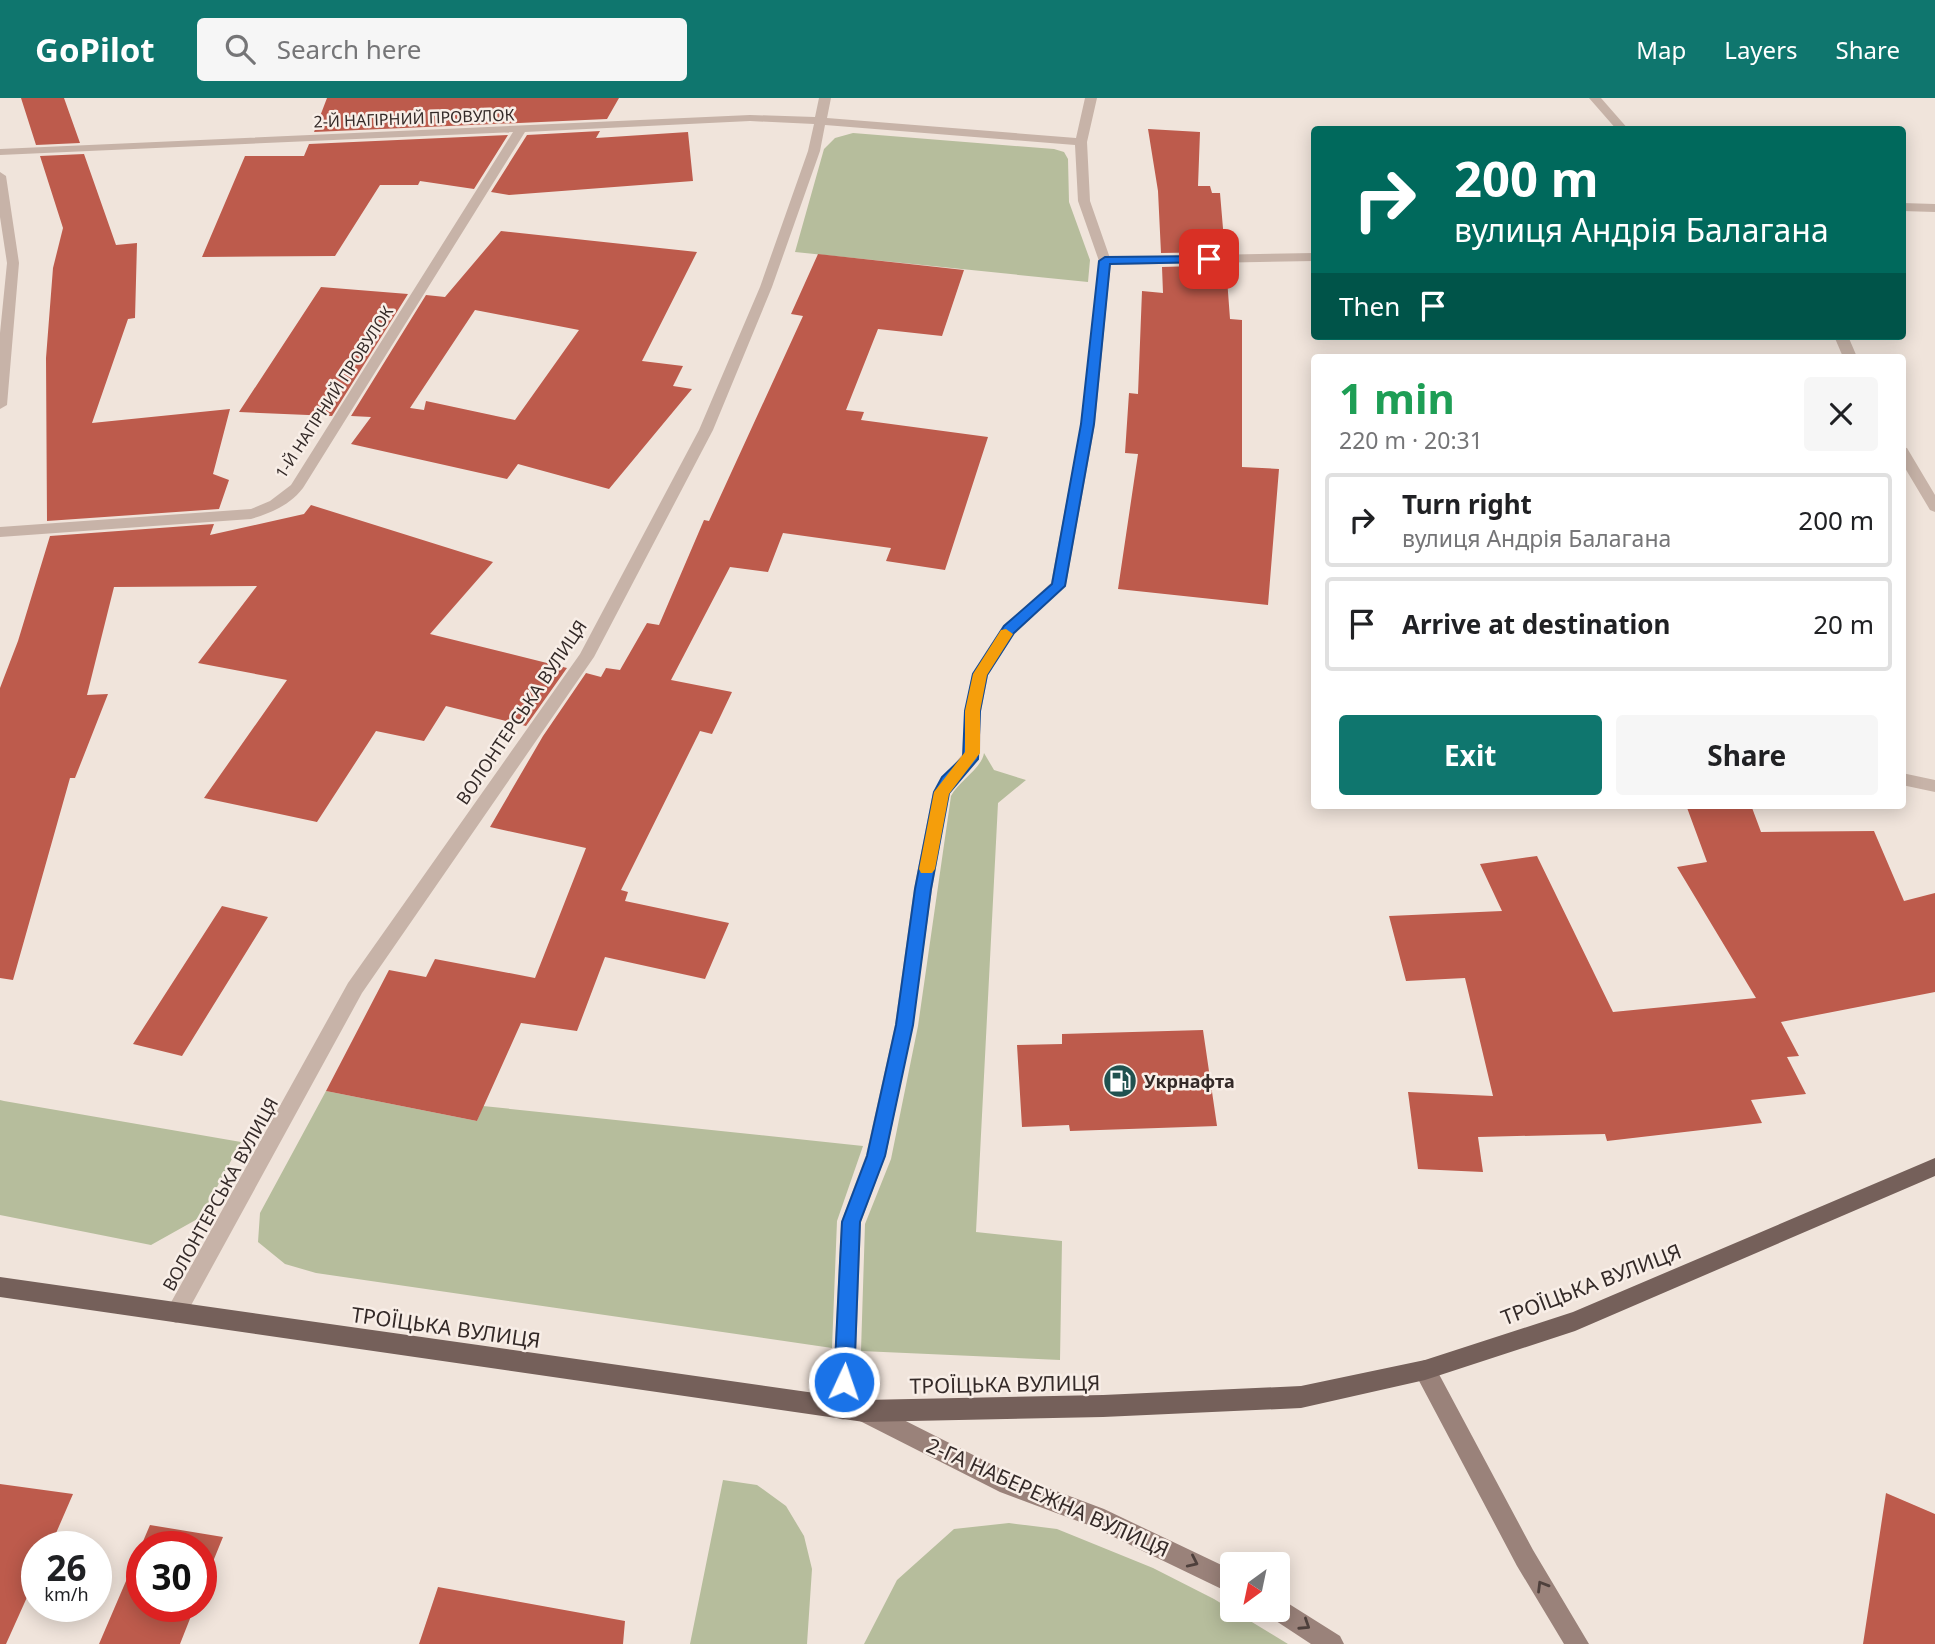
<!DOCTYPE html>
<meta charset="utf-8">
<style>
:root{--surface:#fff;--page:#f6f6f6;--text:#202124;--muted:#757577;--line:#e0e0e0;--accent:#0f766e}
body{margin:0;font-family:"Noto Sans",sans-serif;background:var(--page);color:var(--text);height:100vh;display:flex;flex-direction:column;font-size:26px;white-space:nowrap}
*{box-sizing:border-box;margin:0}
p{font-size:23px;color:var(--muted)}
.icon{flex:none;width:38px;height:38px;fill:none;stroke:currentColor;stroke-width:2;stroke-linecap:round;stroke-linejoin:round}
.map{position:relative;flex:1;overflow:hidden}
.sheet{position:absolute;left:1311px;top:256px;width:595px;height:455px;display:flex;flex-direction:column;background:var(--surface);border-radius:7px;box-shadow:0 4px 18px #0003}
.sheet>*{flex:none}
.guide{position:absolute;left:1311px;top:28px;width:595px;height:214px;border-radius:7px;box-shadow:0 4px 18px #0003;background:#00695c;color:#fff;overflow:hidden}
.needle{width:46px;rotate:213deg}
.buttons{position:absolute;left:1220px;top:1454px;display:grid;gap:14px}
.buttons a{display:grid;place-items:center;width:70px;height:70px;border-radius:7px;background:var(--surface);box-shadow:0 4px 18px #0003;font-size:35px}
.speed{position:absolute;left:21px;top:1433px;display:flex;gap:14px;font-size:35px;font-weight:700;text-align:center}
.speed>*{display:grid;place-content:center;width:91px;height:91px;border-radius:50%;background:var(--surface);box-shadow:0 4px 18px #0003;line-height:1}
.speed small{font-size:18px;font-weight:400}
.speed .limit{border:10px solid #d22;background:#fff;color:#111}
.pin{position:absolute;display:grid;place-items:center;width:60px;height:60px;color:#fff;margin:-30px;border-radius:14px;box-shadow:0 4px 10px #0006}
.me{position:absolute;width:77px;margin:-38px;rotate:3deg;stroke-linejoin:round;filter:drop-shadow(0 0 5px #0008)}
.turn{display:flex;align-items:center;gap:24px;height:147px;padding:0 28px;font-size:32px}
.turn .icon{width:91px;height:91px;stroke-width:2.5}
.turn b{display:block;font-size:49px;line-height:60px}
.then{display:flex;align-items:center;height:66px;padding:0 28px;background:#0003;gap:14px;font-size:26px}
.round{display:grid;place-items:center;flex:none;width:74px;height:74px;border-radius:7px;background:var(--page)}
.overview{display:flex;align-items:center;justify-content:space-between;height:119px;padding:0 28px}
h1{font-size:42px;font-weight:700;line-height:52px;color:#1e9e55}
.primary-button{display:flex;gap:14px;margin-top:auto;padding:14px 28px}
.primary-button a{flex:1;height:80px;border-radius:7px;background:var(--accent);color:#fff;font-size:28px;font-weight:700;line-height:80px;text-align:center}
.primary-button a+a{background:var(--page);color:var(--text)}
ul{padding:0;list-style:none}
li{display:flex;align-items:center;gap:21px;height:94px;margin:0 14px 10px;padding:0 14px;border:4px solid var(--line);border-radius:7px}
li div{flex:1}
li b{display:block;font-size:26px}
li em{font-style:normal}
header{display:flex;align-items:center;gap:42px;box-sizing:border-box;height:98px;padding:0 35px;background:var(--accent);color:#fff}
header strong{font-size:33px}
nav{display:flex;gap:38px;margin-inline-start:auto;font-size:24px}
.search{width:490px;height:63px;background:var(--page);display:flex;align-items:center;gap:18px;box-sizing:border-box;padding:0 24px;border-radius:7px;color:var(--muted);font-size:26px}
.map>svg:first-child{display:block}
.green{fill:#b6bd9c}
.building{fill:#bd5b4c;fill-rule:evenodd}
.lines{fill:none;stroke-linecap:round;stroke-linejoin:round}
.service{fill:#c7b3a8;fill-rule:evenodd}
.minor{fill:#c7b3a8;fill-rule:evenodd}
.secondary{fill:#9a827a;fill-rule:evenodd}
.primary{fill:#75605a;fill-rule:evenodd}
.oneway{stroke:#4e403c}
.route{fill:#1a73e8;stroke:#114b97;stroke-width:2}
.slow{fill:#f59e0b}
.labels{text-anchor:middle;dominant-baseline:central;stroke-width:5;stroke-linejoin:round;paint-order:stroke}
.far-street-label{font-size:16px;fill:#342a28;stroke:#f8eee7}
.street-label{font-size:18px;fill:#342a28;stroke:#f8eee7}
.poi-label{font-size:18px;font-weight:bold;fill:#342a28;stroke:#f8eee7;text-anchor:start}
.near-street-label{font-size:21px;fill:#342a28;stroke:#f8eee7}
</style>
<header>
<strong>GoPilot</strong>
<div class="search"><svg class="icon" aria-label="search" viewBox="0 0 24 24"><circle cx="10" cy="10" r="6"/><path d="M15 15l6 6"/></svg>Search here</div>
<nav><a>Map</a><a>Layers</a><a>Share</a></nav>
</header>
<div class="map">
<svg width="1935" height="1546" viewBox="0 0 1935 1546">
<rect width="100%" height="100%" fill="#f0e4db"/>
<path class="green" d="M 853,35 L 1054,51 L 1064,54 L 1068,61 L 1069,104 L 1090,162 L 1088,184 L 795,154 L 824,51 L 835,40 Z
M 984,655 L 994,672 L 1026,682 L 998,705 L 976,1134 L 1062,1143 L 1060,1262 L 861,1253 L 865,1126 L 891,1061 L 918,928 L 951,698 C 959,683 982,670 984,655 Z
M 326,993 L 477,1023 L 483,1008 L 863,1048 L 837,1123 L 832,1250 L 316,1175 L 285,1166 L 258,1144 L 260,1115 Z
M 0,1002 L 4,1003 L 241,1044 L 201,1119 L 151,1147 L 0,1117 Z
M 723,1382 L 757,1387 L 786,1408 L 804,1438 L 812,1471 L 807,1546 L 690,1546 Z
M 1009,1425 L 1057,1431 L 1153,1470 L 1214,1501 L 1288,1546 L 864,1546 L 897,1482 L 954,1431 Z"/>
<path class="building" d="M 21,0 L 64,0 L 80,45 L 36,47 Z
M 327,0 L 619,0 L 607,21 L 314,34 Z
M 1148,31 L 1200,34 L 1198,88 L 1210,88 L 1212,95 L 1220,95 L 1225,154 L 1161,155 L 1158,93 Z
M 600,33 L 596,40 L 688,34 L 693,83 L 509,97 L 491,94 L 527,37 Z
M 508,37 L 474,91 L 420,83 L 418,87 L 380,87 L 335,158 L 202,159 L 245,58 L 304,58 L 309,46 Z
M 84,56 L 116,147 L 137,145 L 135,220 L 128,221 L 92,325 L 230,311 L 213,376 L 229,382 L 219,411 L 47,423 L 46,260 L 53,170 L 63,130 L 40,58 Z
M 501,133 L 697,154 L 642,263 L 683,268 L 673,288 L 692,291 L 609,391 L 518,366 L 507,381 L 351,346 L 371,319 L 351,318 L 426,197 L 445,199 ZM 475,212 L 579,232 L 515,322 L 426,303 L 424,312 L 410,310 Z
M 818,156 L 964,172 L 942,238 L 878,231 L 846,312 L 864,314 L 861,322 L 988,339 L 945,472 L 886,463 L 891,450 L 783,435 L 768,474 L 730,469 L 671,582 L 732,594 L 712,636 L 700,633 L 621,792 L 628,794 L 625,803 L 729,825 L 705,881 L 605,859 L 577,933 L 521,925 L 477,1023 L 326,993 L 389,872 L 426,879 L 435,861 L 535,880 L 586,750 L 490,729 L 543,638 L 586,575 L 601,579 L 606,570 L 620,572 L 647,525 L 659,527 L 704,422 L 709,423 L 803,218 L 791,216 Z
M 1226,167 L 1230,221 L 1242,222 L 1242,369 L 1279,371 L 1268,507 L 1118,491 L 1138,356 L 1125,355 L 1129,295 L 1138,296 L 1142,193 L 1163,195 L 1162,169 Z
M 321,189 L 408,196 L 332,318 L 239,314 Z
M 311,407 L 493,464 L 430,536 L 567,570 L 526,628 L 446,608 L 424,643 L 376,633 L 317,724 L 204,700 L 287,582 L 198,565 L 257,488 L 114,489 L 87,597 L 108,596 L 75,680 L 70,680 L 13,882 L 0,880 L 0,590 L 18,543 L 50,438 L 214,426 L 210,437 L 304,416 Z
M 1686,707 L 1751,707 L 1761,734 L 1874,733 L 1904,803 L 1935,795 L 1935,894 L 1781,924 L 1799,958 L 1787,959 L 1806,996 L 1751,1002 L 1762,1025 L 1607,1043 L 1605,1036 L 1478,1039 L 1483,1074 L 1418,1071 L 1408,994 L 1493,998 L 1465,880 L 1406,883 L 1389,818 L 1502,813 L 1480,766 L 1537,758 L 1613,914 L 1756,900 L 1677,769 L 1707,764 Z
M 222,808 L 268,819 L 182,958 L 133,946 Z
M 1203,932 L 1217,1028 L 1070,1033 L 1069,1027 L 1022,1029 L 1017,947 L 1062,946 L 1062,936 Z
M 0,1386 L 73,1396 L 50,1449 L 37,1449 L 37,1477 L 6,1546 L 0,1546 Z
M 1886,1395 L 1935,1416 L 1935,1546 L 1863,1546 Z
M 150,1427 L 223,1439 L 201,1493 L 201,1449 L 142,1449 L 142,1508 L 195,1508 L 180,1546 L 99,1546 Z
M 438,1489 L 625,1523 L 623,1546 L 419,1546 Z"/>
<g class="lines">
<path class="service" d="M 1314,155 L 1314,163 L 1105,167 L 1099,163 L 1105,159 Z
M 1902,675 L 1935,682 L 1935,694 L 1902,687 Z"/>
<path class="minor" d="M 819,0 L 831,0 L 827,20 L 1076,40 L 1085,0 L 1097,0 L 1087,44 L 1090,103 L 1111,163 L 1095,326 L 1066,487 L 1014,536 L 988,577 L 981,613 L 980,655 L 949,696 L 932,791 L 913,927 L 886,1057 L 861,1124 L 854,1311 L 851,1319 L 843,1322 L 835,1319 L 832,1311 L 841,1124 L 866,1057 L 895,927 L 914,791 L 933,694 L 964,654 L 965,613 L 972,576 L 1004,528 L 1051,485 L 1081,326 L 1099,163 L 1078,103 L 1075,47 L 825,27 L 820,53 L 772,189 L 713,332 L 594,559 L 362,895 L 183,1222 L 176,1225 L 169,1222 L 165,1215 L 169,1208 L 348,885 L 580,556 L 699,332 L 760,189 L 808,53 L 814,26 L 750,23 L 525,34 L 303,390 C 290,407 271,415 251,421 L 0,439 L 0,429 L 251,411 L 270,403 L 291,387 L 513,34 L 0,57 L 0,51 L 750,17 L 815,19 Z
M 1589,0 L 1601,0 L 1629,32 L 1617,32 Z
M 0,74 L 6,78 L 19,165 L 7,307 L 0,311 L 0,235 L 7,165 L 0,119 Z
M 1902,105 L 1935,106 L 1935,114 L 1902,113 Z
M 1834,238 L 1848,238 L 1857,259 L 1843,259 Z
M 1902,349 L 1907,350 L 1935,397 L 1935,414 L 1930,412 L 1902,365 Z"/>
<path class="secondary" d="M 1425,1262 L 1433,1265 L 1533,1452 L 1589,1546 L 1564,1546 L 1517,1468 L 1417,1279 L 1414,1272 L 1417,1265 Z
M 864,1302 L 1013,1377 L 1104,1411 L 1232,1472 L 1232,1496 L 1091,1428 L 1000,1394 L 856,1321 L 853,1313 L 856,1305 Z
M 1278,1499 L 1340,1538 L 1344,1546 L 1311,1546 L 1270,1519 L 1267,1512 L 1278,1512 Z"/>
<path class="primary" d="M 1935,1060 L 1935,1078 L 1575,1233 L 1425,1282 L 1301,1310 L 1103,1319 L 864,1324 L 0,1199 L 0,1179 L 864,1302 L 1103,1297 L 1301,1288 L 1425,1262 L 1573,1214 Z"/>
</g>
<defs><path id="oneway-chevron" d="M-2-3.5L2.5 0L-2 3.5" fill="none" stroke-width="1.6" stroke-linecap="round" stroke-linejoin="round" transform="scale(1.75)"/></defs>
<g class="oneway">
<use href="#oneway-chevron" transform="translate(1193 1464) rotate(25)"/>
<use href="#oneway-chevron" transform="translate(1542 1488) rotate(-121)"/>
<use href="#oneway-chevron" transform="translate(1305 1527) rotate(33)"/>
</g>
<path class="route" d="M 1105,159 L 1209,158 L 1215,161 L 1209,164 L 1110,166 L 1094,326 L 1065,488 L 1014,535 L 987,577 L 980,613 L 978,661 L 949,695 L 931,791 L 913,927 L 885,1058 L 860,1124 L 854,1284 L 851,1291 L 844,1294 L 837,1291 L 834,1284 L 842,1124 L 867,1058 L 896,927 L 915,791 L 934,694 L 942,679 L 963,659 L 965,613 L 973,576 L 1004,528 L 1052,486 L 1081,326 L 1099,163 Z"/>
<path class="slow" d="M 1006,531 L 1013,536 L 987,577 L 980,613 L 980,655 L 949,696 L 935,771 L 932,775 L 921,775 L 919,771 L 934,694 L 965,654 L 965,613 L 973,576 L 1001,532 Z"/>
<defs>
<g id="fuel-disc" transform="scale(1.75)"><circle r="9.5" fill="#205250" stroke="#f8eee7"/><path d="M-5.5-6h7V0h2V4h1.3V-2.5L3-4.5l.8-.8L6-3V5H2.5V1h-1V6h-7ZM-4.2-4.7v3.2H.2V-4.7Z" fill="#fff"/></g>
</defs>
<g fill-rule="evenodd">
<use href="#fuel-disc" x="1120" y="983"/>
</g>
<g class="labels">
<g class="far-street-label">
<text transform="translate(414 20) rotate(-2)">2-Й НАГІРНИЙ ПРОВУЛОК</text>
<text transform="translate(334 294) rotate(-57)">1-Й НАГІРНИЙ ПРОВУЛОК</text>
</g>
<g class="street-label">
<text transform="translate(521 614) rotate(-56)">ВОЛОНТЕРСЬКА ВУЛИЦЯ</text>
<text transform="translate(220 1096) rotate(-61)">ВОЛОНТЕРСЬКА ВУЛИЦЯ</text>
</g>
<g class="poi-label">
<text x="1144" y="983">Укрнафта</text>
</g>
<g class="near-street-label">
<text transform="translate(1591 1186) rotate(-21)">ТРОЇЦЬКА ВУЛИЦЯ</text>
<text transform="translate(446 1229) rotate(8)">ТРОЇЦЬКА ВУЛИЦЯ</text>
<text transform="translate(1005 1286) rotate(-1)">ТРОЇЦЬКА ВУЛИЦЯ</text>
<text transform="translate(1048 1399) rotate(24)">2-ГА НАБЕРЕЖНА ВУЛИЦЯ</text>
</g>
</g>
</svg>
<div class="buttons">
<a><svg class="needle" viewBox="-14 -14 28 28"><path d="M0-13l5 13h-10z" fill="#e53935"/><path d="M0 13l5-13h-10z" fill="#757577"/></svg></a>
</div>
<div class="speed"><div>26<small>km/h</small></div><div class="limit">30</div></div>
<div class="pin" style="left:1209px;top:161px;background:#d93025"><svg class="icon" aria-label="arrive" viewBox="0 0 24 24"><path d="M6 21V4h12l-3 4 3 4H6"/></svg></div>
<svg class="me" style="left:844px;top:1284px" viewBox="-20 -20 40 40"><circle r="17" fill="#1a73e8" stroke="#fff" stroke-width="3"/><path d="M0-11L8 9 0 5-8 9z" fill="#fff"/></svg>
<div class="guide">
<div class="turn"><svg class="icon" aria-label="right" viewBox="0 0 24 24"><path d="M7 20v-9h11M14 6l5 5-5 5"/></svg><div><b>200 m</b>вулиця Андрія Балагана</div></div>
<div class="then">Then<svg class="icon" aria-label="arrive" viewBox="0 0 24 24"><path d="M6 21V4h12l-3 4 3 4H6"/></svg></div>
</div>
<section class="sheet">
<div class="overview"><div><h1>1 min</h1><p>220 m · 20:31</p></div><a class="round"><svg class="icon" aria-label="close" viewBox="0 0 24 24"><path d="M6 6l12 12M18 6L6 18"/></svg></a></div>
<ul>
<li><svg class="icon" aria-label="right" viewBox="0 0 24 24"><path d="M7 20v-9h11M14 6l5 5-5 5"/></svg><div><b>Turn right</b><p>вулиця Андрія Балагана</p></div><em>200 m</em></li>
<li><svg class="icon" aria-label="arrive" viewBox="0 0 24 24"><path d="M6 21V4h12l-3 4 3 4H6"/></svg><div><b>Arrive at destination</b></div><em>20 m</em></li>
</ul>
<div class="primary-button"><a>Exit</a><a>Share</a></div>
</section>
</div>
